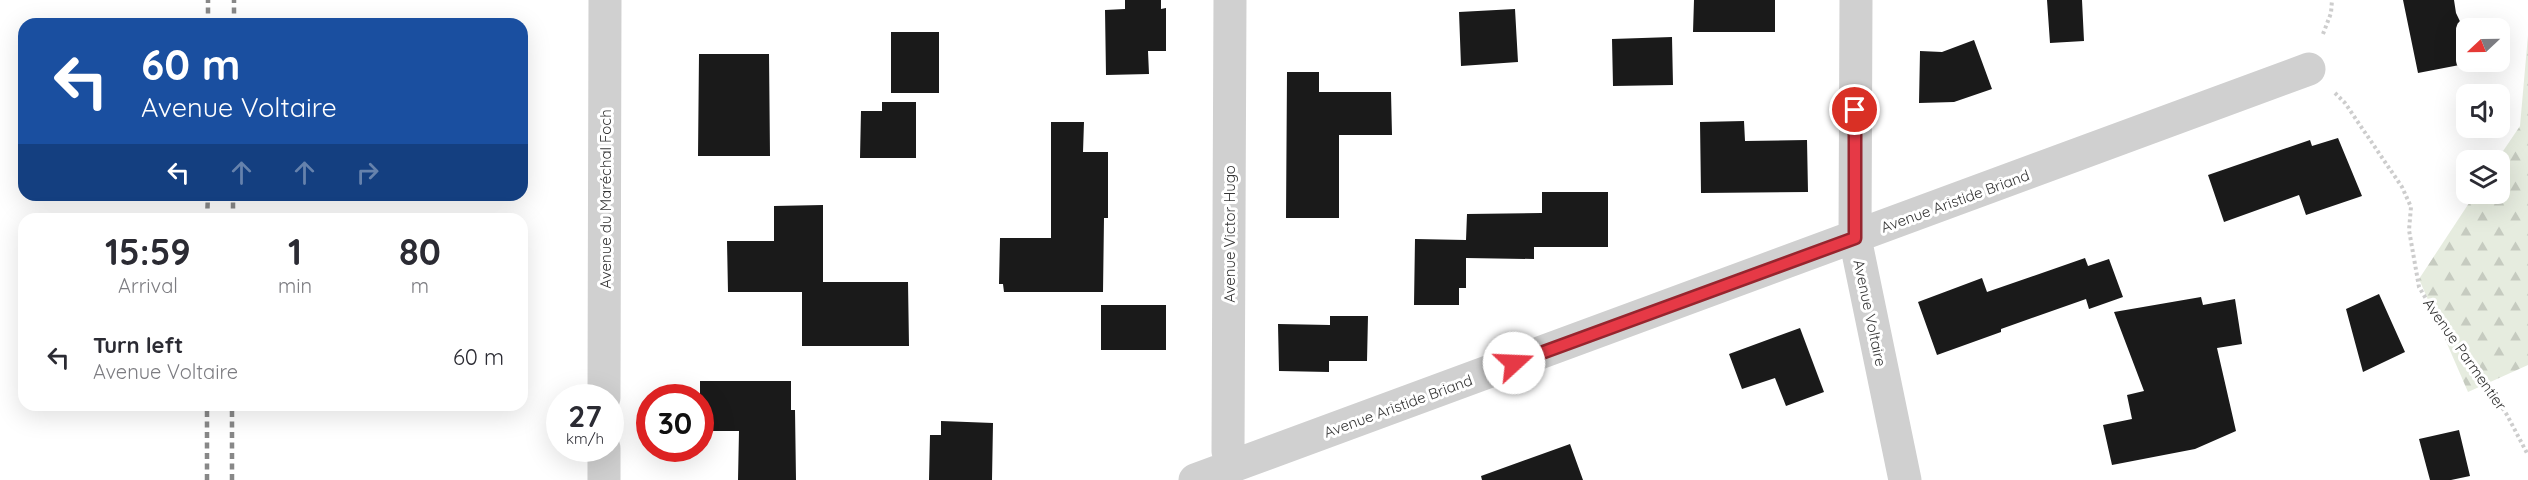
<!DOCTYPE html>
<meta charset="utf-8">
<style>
:root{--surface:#fff;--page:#f2f2f3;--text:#2b2b33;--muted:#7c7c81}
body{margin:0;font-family:Quicksand,sans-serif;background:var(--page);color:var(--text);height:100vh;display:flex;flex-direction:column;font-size:22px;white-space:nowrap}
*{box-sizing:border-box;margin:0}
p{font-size:20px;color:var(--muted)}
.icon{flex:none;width:33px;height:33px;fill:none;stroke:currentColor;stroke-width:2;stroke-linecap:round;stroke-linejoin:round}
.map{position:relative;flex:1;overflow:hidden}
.drawer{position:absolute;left:18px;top:213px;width:510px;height:198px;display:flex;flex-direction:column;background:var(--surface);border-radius:18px;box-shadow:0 6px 24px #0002}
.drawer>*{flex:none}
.guide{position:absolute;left:18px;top:18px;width:510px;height:183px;border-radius:18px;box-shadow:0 6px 24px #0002;background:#1a4fa0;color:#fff;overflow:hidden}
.needle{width:39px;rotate:248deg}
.controls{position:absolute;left:2456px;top:18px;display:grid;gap:12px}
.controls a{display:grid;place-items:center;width:54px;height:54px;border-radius:12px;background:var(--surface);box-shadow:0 6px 24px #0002;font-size:30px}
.speed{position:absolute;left:546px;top:384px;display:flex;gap:12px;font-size:30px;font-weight:700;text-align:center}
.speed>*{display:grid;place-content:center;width:78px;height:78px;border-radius:50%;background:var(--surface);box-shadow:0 6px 24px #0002;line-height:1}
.speed small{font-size:15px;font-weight:400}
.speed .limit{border:9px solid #d22;background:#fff;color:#111}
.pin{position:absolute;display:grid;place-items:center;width:51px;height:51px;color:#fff;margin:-26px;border:3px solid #fff;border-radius:50%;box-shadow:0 2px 6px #0007}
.me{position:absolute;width:66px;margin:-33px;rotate:70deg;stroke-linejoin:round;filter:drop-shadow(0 0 4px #0008)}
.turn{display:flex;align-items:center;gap:21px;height:126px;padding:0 24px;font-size:27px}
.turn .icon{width:78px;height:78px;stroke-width:2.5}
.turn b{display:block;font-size:42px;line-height:51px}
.lanes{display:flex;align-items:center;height:57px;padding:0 24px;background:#0003;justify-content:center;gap:30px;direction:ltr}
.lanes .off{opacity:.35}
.eta{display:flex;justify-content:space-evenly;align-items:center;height:102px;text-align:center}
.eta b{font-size:36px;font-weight:700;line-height:42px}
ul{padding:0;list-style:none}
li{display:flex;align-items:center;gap:18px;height:84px;padding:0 24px}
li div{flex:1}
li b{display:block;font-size:22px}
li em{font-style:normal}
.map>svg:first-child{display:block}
.forest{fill:url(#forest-firs)}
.building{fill:#1a1a1a}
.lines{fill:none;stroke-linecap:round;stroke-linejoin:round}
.path{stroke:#cdcdcd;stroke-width:4;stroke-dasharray:3 3;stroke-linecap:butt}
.street{stroke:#d0d0d0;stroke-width:33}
.rail{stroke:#888;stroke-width:4.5;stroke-dasharray:6 4.5;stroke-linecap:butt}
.route-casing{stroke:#96252e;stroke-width:15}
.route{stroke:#e63946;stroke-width:10}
.labels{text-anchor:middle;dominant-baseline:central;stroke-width:6;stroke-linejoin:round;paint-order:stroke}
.street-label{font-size:15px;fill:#333;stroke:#fff}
</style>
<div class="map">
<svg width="2528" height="480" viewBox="0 0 2528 480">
<defs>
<pattern id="forest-firs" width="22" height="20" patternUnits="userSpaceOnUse" patternTransform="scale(1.5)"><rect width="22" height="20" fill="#e6ecdf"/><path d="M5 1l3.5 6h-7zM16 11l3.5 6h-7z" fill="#c6cbc0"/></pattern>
</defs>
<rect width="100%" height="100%" fill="#fff"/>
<path class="forest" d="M 2528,35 L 2528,365 L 2468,392 L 2419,279 L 2475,194 L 2499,194 L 2497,160 L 2520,126 Z"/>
<path class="building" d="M 1125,0 L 1161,0 L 1161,9 L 1166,8 L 1166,51 L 1148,51 L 1149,74 L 1106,75 L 1105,10 L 1125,9 Z
M 1694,0 L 1775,0 L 1775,32 L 1693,32 Z
M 2047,0 L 2082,0 L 2084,41 L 2050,43 Z
M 2403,0 L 2454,0 L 2456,13 L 2466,34 L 2466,62 L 2475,62 L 2418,73 Z
M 1515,9 L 1518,62 L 1461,66 L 1459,12 Z
M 891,32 L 939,32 L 939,93 L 891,93 Z
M 1672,37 L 1673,85 L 1613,86 L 1612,39 Z
M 1974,40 L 1992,89 L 1954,102 L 1919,103 L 1920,51 L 1942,52 Z
M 699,54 L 769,54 L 770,156 L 698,156 Z
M 1287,72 L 1319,72 L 1319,92 L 1391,92 L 1392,135 L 1339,135 L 1339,218 L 1286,218 Z
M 882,102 L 916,102 L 916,158 L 860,158 L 861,111 L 882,111 Z
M 1744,121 L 1745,141 L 1807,140 L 1808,192 L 1701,193 L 1700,122 Z
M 1051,122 L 1084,122 L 1083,152 L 1108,152 L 1108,218 L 1104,218 L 1103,292 L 1004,292 L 1003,284 L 999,284 L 1000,238 L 1051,238 Z
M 2338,138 L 2362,196 L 2306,215 L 2299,195 L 2224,222 L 2208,175 L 2310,140 L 2312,146 Z
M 1542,192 L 1608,192 L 1608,247 L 1534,247 L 1534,259 L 1466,258 L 1466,288 L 1459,288 L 1459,305 L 1414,305 L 1415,239 L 1466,240 L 1467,214 L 1542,213 Z
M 823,205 L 823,282 L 908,282 L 909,346 L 802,346 L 802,292 L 728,292 L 727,241 L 774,241 L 774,206 Z
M 2085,258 L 2088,266 L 2109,259 L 2123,297 L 2089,309 L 2086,299 L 2001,329 L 2001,332 L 1937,355 L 1918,302 L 1982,278 L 1987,292 Z
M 2379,294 L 2405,352 L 2363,372 L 2346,309 Z
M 2201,297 L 2203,305 L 2235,299 L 2242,344 L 2217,348 L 2236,431 L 2195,449 L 2112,465 L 2103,425 L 2132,419 L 2127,395 L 2144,391 L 2114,312 Z
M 1101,305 L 1166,305 L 1166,350 L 1101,350 Z
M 1330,316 L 1368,316 L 1367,361 L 1329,361 L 1329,372 L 1279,371 L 1278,324 L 1330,325 Z
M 1800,328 L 1824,392 L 1786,406 L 1775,378 L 1742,389 L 1729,354 Z
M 700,381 L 791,381 L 791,410 L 795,410 L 796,480 L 738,480 L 739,431 L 700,431 Z
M 941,421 L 993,423 L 992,480 L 929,480 L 930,435 L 941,435 Z
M 2459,430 L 2470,476 L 2451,480 L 2430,480 L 2419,439 Z
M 1570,444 L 1583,480 L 1482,480 L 1481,476 Z"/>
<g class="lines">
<path class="path" d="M 2323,34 L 2331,13 L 2332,0
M 2335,93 L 2345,103 L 2402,187 L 2411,207 L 2409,230 L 2419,287 L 2444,329 L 2464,349 L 2507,415 L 2528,455"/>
<path class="street" d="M 1230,0 L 1228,451 L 1231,467
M 1856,0 L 1855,238 L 1905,480
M 604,398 L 605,0
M 604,480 L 604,448
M 1195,480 L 2309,69"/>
<path class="rail" d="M 208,24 L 208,0
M 234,24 L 234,0
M 207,219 L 208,195
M 233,219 L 233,195
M 207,480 L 207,405
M 232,480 L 232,405"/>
</g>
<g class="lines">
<g class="route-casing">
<path id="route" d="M 1514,363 L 1855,238 L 1855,110"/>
</g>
<use href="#route" class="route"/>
</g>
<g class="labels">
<g class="street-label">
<text transform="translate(605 199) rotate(-90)">Avenue du Maréchal Foch</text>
<text transform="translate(1955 201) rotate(-20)">Avenue Aristide Briand</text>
<text transform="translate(1229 234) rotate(-90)">Avenue Victor Hugo</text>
<text transform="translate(1870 313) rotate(78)">Avenue Voltaire</text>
<text transform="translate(2465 354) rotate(55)">Avenue Parmentier</text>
<text transform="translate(1398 406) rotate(-20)">Avenue Aristide Briand</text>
</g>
</g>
</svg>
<div class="controls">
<a><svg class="needle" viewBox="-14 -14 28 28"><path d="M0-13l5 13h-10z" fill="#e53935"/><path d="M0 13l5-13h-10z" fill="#7c7c81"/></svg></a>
<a><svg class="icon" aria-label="sound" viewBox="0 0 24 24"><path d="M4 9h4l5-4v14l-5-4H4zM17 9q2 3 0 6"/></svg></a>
<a><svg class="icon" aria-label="layers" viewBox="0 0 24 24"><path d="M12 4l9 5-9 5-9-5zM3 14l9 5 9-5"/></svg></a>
</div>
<div class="speed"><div>27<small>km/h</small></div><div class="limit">30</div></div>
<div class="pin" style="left:1855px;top:110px;background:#d93025"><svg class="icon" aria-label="arrive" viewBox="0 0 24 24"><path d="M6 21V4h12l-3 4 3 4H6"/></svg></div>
<svg class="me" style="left:1514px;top:363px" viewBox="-20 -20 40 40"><circle r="19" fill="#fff"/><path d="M0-13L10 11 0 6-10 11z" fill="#e63946"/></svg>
<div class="guide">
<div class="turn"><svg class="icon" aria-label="left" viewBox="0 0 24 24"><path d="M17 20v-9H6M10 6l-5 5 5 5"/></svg><div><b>60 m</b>Avenue Voltaire</div></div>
<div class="lanes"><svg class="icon" aria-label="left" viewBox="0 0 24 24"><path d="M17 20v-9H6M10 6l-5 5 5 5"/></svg><svg class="icon off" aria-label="ahead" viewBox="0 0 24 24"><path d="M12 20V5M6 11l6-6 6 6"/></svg><svg class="icon off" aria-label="ahead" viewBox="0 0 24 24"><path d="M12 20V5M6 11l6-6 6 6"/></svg><svg class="icon off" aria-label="right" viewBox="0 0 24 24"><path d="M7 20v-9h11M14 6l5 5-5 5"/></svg></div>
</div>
<section class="drawer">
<div class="eta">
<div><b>15:59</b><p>Arrival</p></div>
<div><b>1</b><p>min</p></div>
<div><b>80</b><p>m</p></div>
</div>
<ul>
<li><svg class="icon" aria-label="left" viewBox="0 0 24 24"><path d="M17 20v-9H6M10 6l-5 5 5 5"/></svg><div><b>Turn left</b><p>Avenue Voltaire</p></div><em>60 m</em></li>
</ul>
</section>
</div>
